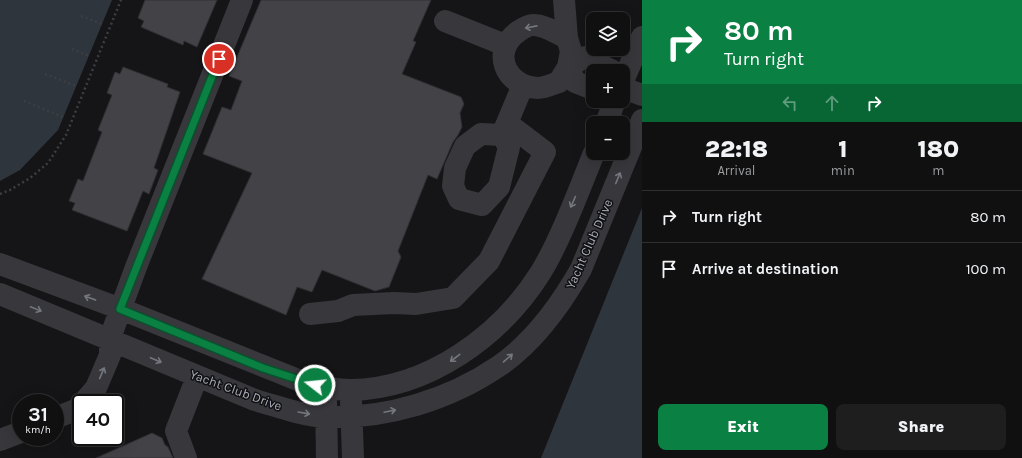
<!DOCTYPE html>
<meta charset="utf-8">
<style>
:root{--surface:#101011;--page:#1e1e1f;--text:#f1f3f6;--muted:#9c9d9f;--line:#303031;--accent:#0b8043}
body{margin:0;font-family:Karla,sans-serif;background:var(--page);color:var(--text);height:100vh;display:flex;flex-direction:column;font-size:15px;white-space:nowrap}
*{box-sizing:border-box;margin:0}
p{font-size:13px;color:var(--muted)}
.icon{flex:none;width:22px;height:22px;fill:none;stroke:currentColor;stroke-width:2;stroke-linecap:round;stroke-linejoin:round}
.map{position:relative;flex:1;overflow:hidden}
.sheet{display:flex;flex-direction:column;background:var(--surface);width:380px}
.sheet>*{flex:none}
.hud{background:#0b8043;color:#fff;overflow:hidden}
.controls{position:absolute;left:586px;top:12px;display:grid;gap:8px}
.controls a{display:grid;place-items:center;width:44px;height:44px;border-radius:8px;background:var(--surface);box-shadow:0 4px 16px #0002,0 0 0 1px var(--line);font-size:20px}
.speed{position:absolute;left:12px;top:394px;display:flex;gap:8px;font-size:20px;font-weight:700;text-align:center}
.speed>*{display:grid;place-content:center;width:52px;height:52px;border-radius:50%;background:var(--surface);box-shadow:0 4px 16px #0002,0 0 0 1px var(--line);line-height:1}
.speed small{font-size:10px;font-weight:400}
.speed .limit{border:2px solid #111;border-radius:6px;background:#fff;color:#111}
.pin{position:absolute;display:grid;place-items:center;width:34px;height:34px;color:#fff;margin:-17px;border:2px solid #fff;border-radius:50%;box-shadow:0 1px 4px #0007}
.me{position:absolute;width:44px;margin:-22px;rotate:286deg;stroke-linejoin:round;filter:drop-shadow(0 0 3px #0008)}
.turn{display:flex;align-items:center;gap:14px;height:84px;padding:0 16px;font-size:18px}
.turn .icon{width:52px;height:52px;stroke-width:2.5}
.turn b{display:block;font-size:28px;line-height:34px}
.lanes{display:flex;align-items:center;height:38px;padding:0 16px;background:#0003;justify-content:center;gap:20px;direction:ltr}
.lanes .off{opacity:.35}
.eta{display:flex;justify-content:space-evenly;align-items:center;height:68px;text-align:center}
.eta b{font-size:24px;font-weight:800;line-height:28px}
.primary-button{display:flex;gap:8px;margin-top:auto;padding:8px 16px}
.primary-button a{flex:1;height:46px;border-radius:8px;background:var(--accent);color:#fff;font-size:16px;font-weight:800;line-height:46px;text-align:center}
.primary-button a+a{background:var(--page);color:var(--text)}
ul{padding:0;list-style:none}
li{display:flex;align-items:center;gap:12px;height:52px;padding:0 16px;border-top:1px solid var(--line)}
li div{flex:1}
li b{display:block;font-size:15px}
li em{font-style:normal}
main{display:flex;flex:1;min-height:0}
.map>svg:first-child{display:block}
.water{fill:#2e353c}
.building{fill:#424247;stroke:#302f33}
.lines{fill:none;stroke-linecap:round;stroke-linejoin:round}
.path{stroke:#3d3e43;stroke-width:2.5;stroke-dasharray:2 3;stroke-linecap:butt}
.minor{stroke:#37373c;stroke-width:22}
.oneway{stroke:#75777f}
.route-casing{stroke:#07532c;stroke-width:10}
.route{stroke:#0b8043;stroke-width:7}
.labels{text-anchor:middle;dominant-baseline:central;stroke-width:3;stroke-linejoin:round;paint-order:stroke}
.street-label{font-size:13px;fill:#a8abb6;stroke:#101012}
</style>
<main>
<div class="map">
<svg width="642" height="458" viewBox="0 0 642 458">
<rect width="100%" height="100%" fill="#151517"/>
<path class="water" d="M 0,0 L 112,0 L 58,130 L 20,170 L 0,181 Z
M 642,208 L 642,458 L 541,458 Z"/>
<path class="building" d="M 145,0 L 217,0 L 197,47 L 184,41 L 183,45 L 141,27 L 144,21 L 138,18 Z
M 261,0 L 431,0 L 413,41 L 416,42 L 402,74 L 461,97 L 464,104 L 460,113 L 462,127 L 458,135 L 453,142 L 437,179 L 428,175 L 398,251 L 401,257 L 389,287 L 375,291 L 322,270 L 312,292 L 297,287 L 286,315 L 202,279 L 252,173 L 203,154 L 222,107 L 231,110 L 242,81 L 229,76 Z
M 123,67 L 168,84 L 167,87 L 180,92 L 154,168 L 158,170 L 149,194 L 143,191 L 127,231 L 72,210 L 75,203 L 69,201 L 78,179 L 83,181 L 102,132 L 98,130 L 112,95 L 107,93 L 115,72 L 120,74 Z
M 152,433 L 162,438 L 165,445 L 168,447 L 173,458 L 96,458 Z"/>
<g class="lines">
<path class="path" d="M 81,16 L 102,24
M 72,49 L 89,56
M 45,74 L 76,86
M 24,101 L 63,117
M 0,194 L 10,190 L 30,178 L 48,163 L 66,135 L 121,0"/>
<path class="minor" d="M 564,0 L 567,38 L 571,51 L 568,67 L 559,82 C 553,84 545,88 538,88 C 505,87 490,50 519,31 C 522,29 528,25 533,25 C 545,25 556,33 567,38
M 445,21 L 505,45
M 568,67 L 585,57 L 613,71
M 568,67 L 575,82 L 593,89
M 623,81 L 642,37
M 623,88 L 642,95
M 606,123 L 615,101
M 502,135 L 509,147 L 499,187 L 482,205 L 459,199 L 453,186 L 455,168 L 465,146 L 481,134 L 502,135 L 523,85
M 0,264 L 121,309 L 303,382 C 318,386 334,390 350,390 C 428,389 501,336 541,272 C 561,239 579,190 594,153
M 0,294 L 255,400 C 277,406 302,416 326,417 C 386,419 449,400 499,366 C 534,342 560,306 581,269 L 642,120
M 310,314 L 338,311 L 353,305 L 394,303 L 416,304 L 453,298 L 489,261 L 545,152 L 507,123
M 326,401 L 327,458
M 351,401 L 353,458
M 83,403 L 96,388 L 110,355 L 110,338 L 136,267 L 242,0
M 55,418 L 78,409 L 81,406
M 0,440 L 21,432
M 186,458 L 176,431 L 197,377"/>
</g>
<defs><path id="oneway-shaft" d="M-6 0H5M1.5-3L5.5 0L1.5 3" fill="none" stroke-width="1.6" stroke-linecap="round" stroke-linejoin="round"/></defs>
<g class="oneway">
<use href="#oneway-shaft" transform="translate(531 27) rotate(169)"/>
<use href="#oneway-shaft" transform="translate(618 178) rotate(-68)"/>
<use href="#oneway-shaft" transform="translate(573 202) rotate(114)"/>
<use href="#oneway-shaft" transform="translate(90 298) rotate(-160)"/>
<use href="#oneway-shaft" transform="translate(36 309) rotate(22)"/>
<use href="#oneway-shaft" transform="translate(455 358) rotate(143)"/>
<use href="#oneway-shaft" transform="translate(508 358) rotate(-41)"/>
<use href="#oneway-shaft" transform="translate(156 360) rotate(23)"/>
<use href="#oneway-shaft" transform="translate(102 373) rotate(-67)"/>
<use href="#oneway-shaft" transform="translate(390 411) rotate(-12)"/>
<use href="#oneway-shaft" transform="translate(304 413) rotate(10)"/>
</g>
<g class="lines">
<g class="route-casing">
<path id="route" d="M 219,59 L 120,309 L 263,368 L 315,385"/>
</g>
<use href="#route" class="route"/>
</g>
<g class="labels">
<g class="street-label">
<text transform="translate(589 244) rotate(-66)">Yacht Club Drive</text>
<text transform="translate(236 390) rotate(20)">Yacht Club Drive</text>
</g>
</g>
</svg>
<div class="controls">
<a><svg class="icon" aria-label="layers" viewBox="0 0 24 24"><path d="M12 4l9 5-9 5-9-5zM3 14l9 5 9-5"/></svg></a>
<a>+</a>
<a>−</a>
</div>
<div class="speed"><div>31<small>km/h</small></div><div class="limit">40</div></div>
<div class="pin" style="left:219px;top:59px;background:#d93025"><svg class="icon" aria-label="arrive" viewBox="0 0 24 24"><path d="M6 21V4h12l-3 4 3 4H6"/></svg></div>
<svg class="me" style="left:315px;top:385px" viewBox="-20 -20 40 40"><circle r="17" fill="#0b8043" stroke="#fff" stroke-width="3"/><path d="M0-11L8 9 0 5-8 9z" fill="#fff"/></svg>
</div>
<section class="sheet">
<div class="hud">
<div class="turn"><svg class="icon" aria-label="right" viewBox="0 0 24 24"><path d="M7 20v-9h11M14 6l5 5-5 5"/></svg><div><b>80 m</b>Turn right</div></div>
<div class="lanes"><svg class="icon off" aria-label="left" viewBox="0 0 24 24"><path d="M17 20v-9H6M10 6l-5 5 5 5"/></svg><svg class="icon off" aria-label="ahead" viewBox="0 0 24 24"><path d="M12 20V5M6 11l6-6 6 6"/></svg><svg class="icon" aria-label="right" viewBox="0 0 24 24"><path d="M7 20v-9h11M14 6l5 5-5 5"/></svg></div>
</div>
<div class="eta">
<div><b>22:18</b><p>Arrival</p></div>
<div><b>1</b><p>min</p></div>
<div><b>180</b><p>m</p></div>
</div>
<ul>
<li><svg class="icon" aria-label="right" viewBox="0 0 24 24"><path d="M7 20v-9h11M14 6l5 5-5 5"/></svg><div><b>Turn right</b></div><em>80 m</em></li>
<li><svg class="icon" aria-label="arrive" viewBox="0 0 24 24"><path d="M6 21V4h12l-3 4 3 4H6"/></svg><div><b>Arrive at destination</b></div><em>100 m</em></li>
</ul>
<div class="primary-button"><a>Exit</a><a>Share</a></div>
</section>
</main>
